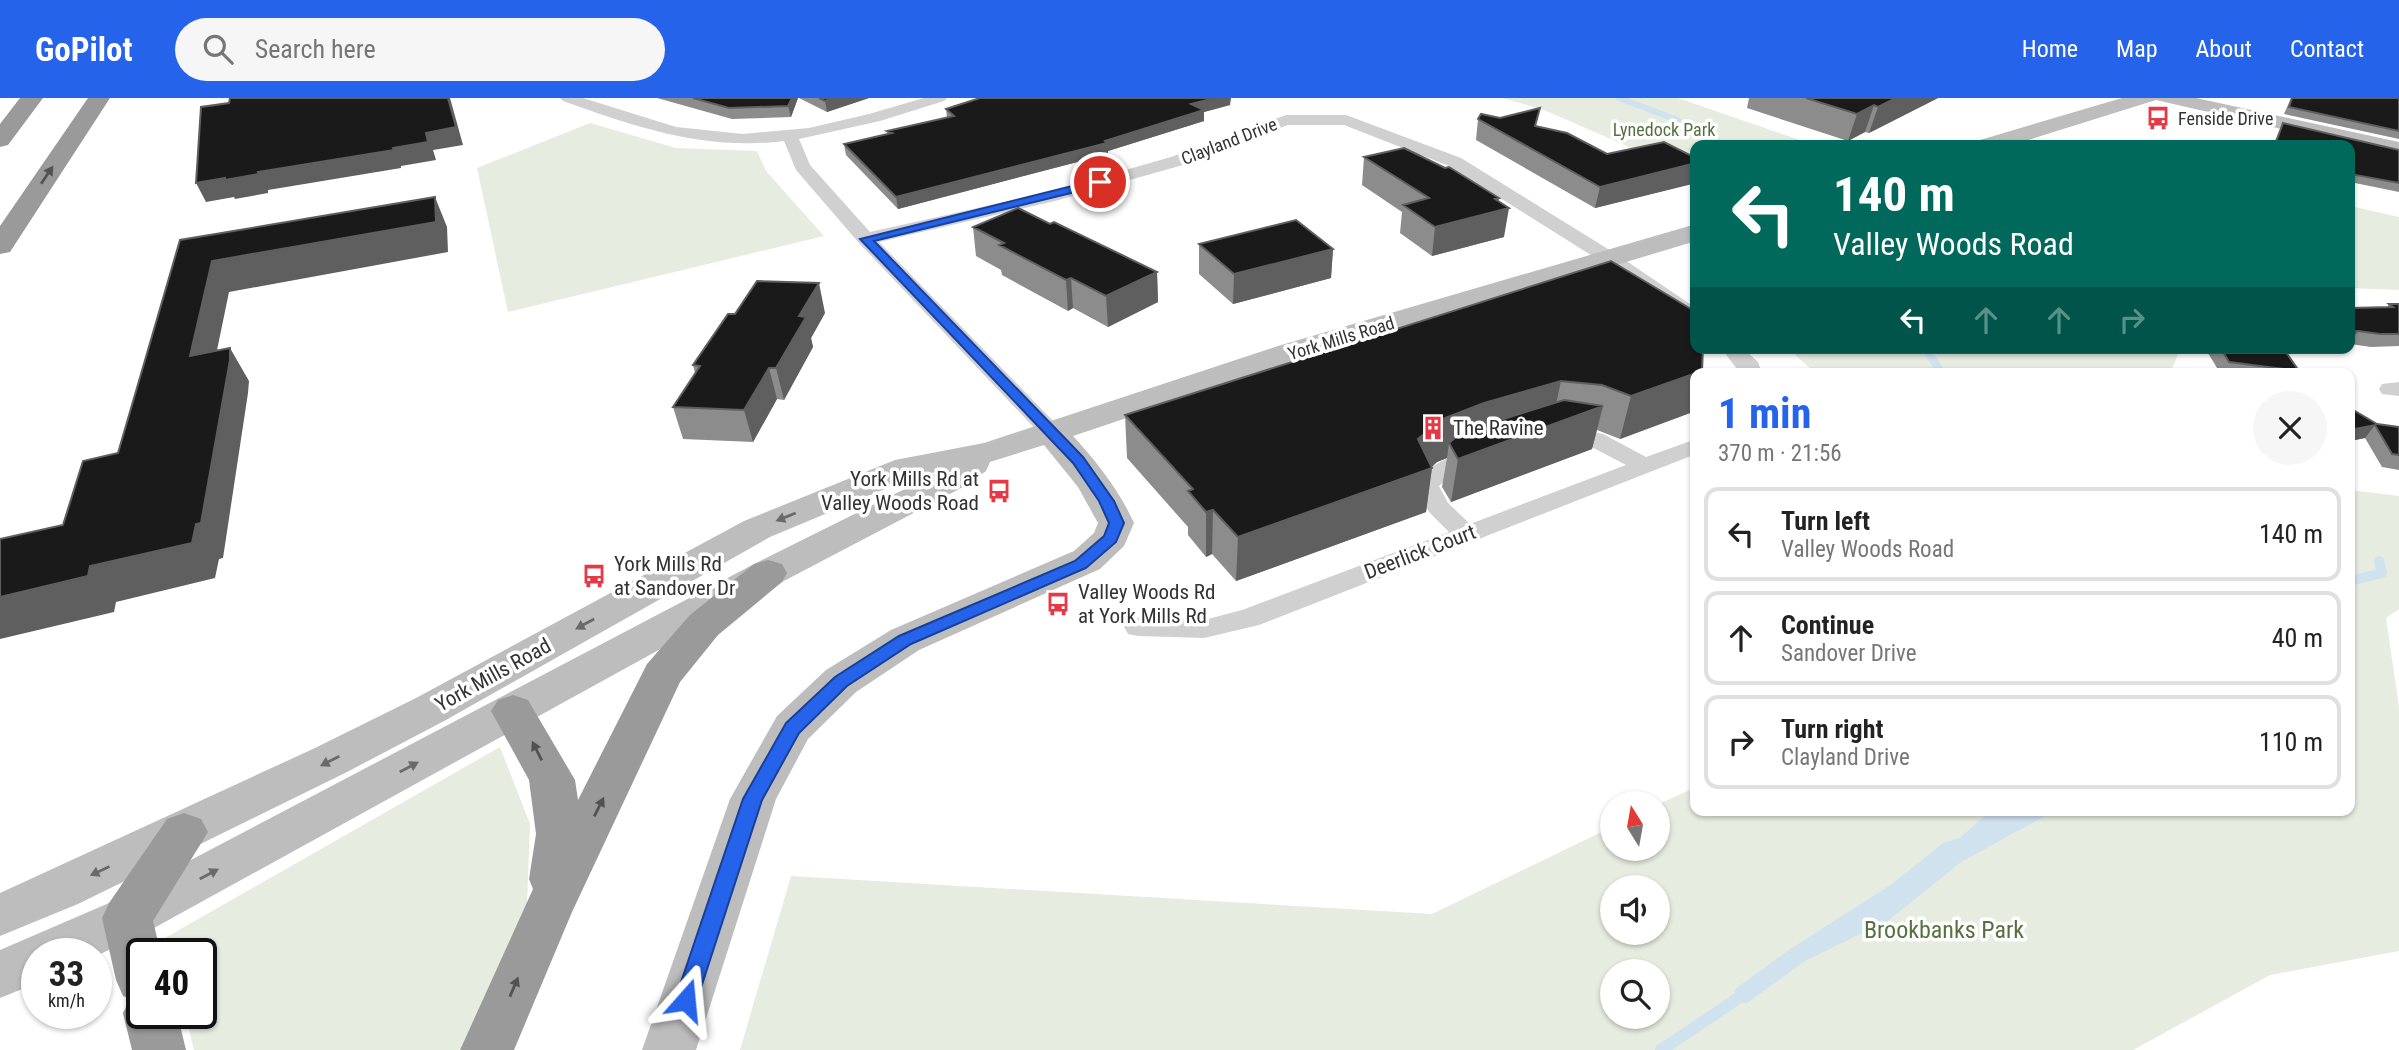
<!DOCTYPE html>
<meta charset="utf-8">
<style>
:root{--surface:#fff;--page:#f6f6f6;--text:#222;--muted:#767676;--line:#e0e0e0;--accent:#2563eb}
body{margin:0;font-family:"Roboto Condensed",sans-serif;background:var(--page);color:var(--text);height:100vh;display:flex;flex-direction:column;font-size:26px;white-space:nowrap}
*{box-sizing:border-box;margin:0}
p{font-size:23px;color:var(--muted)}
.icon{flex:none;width:38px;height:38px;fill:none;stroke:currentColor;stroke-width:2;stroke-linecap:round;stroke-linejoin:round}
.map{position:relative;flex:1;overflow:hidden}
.side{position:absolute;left:1690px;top:270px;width:665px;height:448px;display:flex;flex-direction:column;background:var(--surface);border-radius:14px;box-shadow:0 2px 5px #0004}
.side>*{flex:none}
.top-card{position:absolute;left:1690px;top:42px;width:665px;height:214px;border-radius:14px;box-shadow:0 2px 5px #0004;background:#00695c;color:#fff;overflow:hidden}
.needle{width:46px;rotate:349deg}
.buttons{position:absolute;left:1600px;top:693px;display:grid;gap:14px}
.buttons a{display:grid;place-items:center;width:70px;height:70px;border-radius:50%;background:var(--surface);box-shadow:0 2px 5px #0004;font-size:35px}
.speed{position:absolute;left:21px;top:840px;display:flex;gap:14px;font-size:35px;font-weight:700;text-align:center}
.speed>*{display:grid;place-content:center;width:91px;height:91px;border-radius:50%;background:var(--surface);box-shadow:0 2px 5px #0004;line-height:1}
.speed small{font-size:18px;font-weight:400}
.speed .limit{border:4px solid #111;border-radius:10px;background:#fff;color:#111}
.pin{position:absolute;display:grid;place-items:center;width:60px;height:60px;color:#fff;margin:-30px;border:4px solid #fff;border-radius:50%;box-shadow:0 2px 7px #0007}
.me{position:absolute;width:77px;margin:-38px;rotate:18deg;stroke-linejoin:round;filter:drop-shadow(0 0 5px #0008)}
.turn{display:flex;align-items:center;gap:24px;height:147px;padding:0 28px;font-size:32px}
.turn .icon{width:91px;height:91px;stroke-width:2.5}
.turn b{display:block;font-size:49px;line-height:60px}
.lanes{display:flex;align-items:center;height:66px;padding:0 28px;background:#0003;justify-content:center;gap:35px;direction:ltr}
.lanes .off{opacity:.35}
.round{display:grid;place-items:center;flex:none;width:74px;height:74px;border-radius:37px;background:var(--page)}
.head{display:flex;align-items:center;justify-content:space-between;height:119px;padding:0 28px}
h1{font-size:42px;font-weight:700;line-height:52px;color:var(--accent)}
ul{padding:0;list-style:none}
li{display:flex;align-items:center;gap:21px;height:94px;margin:0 14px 10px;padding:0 14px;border:4px solid var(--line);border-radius:14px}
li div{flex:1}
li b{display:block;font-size:26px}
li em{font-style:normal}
header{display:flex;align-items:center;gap:42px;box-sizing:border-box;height:98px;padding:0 35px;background:var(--accent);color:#fff}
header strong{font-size:33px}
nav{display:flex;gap:38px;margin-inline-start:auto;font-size:24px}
.search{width:490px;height:63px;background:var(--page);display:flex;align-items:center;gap:18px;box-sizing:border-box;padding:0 24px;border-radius:38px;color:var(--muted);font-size:26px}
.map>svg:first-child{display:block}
.green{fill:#e6ecdf;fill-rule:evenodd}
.water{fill:#cfe2ee}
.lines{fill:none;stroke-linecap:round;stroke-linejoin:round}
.stream-far3{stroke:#cfe2ee;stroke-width:6}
.stream-far2{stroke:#cfe2ee;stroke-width:8}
.stream-far1{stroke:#cfe2ee;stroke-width:10}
.stream{stroke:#cfe2ee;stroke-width:12}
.street{fill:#d0d0d0;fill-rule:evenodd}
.secondary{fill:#bdbdbd;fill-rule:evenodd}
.highway{fill:#9a9a9a;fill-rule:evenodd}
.wall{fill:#8c8c8c}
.shaded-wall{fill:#5f5f5f}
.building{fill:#1a1a1a;stroke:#5f5f5f;stroke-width:2}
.oneway{fill:#525252}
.oneway2{fill:#6a6a6a}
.route{fill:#2563eb;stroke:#184099;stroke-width:2}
.labels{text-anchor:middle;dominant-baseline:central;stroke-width:7;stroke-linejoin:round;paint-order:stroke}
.far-poi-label{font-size:18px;fill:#333;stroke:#fff;text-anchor:start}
.far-park-label{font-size:18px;fill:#56703f;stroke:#fff}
.far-street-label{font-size:18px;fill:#333;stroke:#fff}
.poi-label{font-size:21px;fill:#333;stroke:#fff;text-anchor:start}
.street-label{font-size:21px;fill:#333;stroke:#fff}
.near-park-label{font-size:24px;fill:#56703f;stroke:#fff}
</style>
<header>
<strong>GoPilot</strong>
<div class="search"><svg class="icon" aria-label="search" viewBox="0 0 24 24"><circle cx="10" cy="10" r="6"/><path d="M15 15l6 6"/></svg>Search here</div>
<nav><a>Home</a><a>Map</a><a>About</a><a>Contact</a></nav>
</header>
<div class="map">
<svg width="2399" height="952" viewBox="0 0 2399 952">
<rect width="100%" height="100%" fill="#fff"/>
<path class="green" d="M 1502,0 L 1678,0 L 1814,47 L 1696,47 L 1696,78 L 1544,12 Z
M 590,25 L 676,50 L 757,53 L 766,73 L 824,138 L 508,214 L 477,70 Z
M 2350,108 L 2399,119 L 2399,192 L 2350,190 Z
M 1788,250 L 2181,250 L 2170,275 L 1815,275 Z
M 2350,392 L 2399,398 L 2399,511 L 2386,520 L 2399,609 L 2399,853 L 2270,877 L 2133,952 L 740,952 L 791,778 L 1432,816 L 1612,729 L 1612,751 L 1657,751 L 1657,707 L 1696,689 L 1696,712 L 2350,712 ZM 1612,789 L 1657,789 L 1657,835 L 1612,835 ZM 1612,873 L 1657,873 L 1657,919 L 1612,919 Z
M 500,649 L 530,726 L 527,805 L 460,952 L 194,952 L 185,915 L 201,915 L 201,856 L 169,856 L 165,840 Z"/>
<path class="water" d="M 1991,712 L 2056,712 L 1961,764 L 1889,822 L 1805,863 L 1746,906 L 1737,901 L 1734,892 L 1789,852 L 1892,786 L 1943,745 L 1960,740 Z"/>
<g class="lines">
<path class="stream-far3" d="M 1619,0 L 1675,21 L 1718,47"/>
<path class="stream-far2" d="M 1925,250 L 1942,275"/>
<path class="stream-far1" d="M 2350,483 L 2382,475 L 2379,463"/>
<path class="stream" d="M 1661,952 L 1737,901"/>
<path class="street" d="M 560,0 L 583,0 L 676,29 L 743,36 L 809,30 L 869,16 L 924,0 L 947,0 L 944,3 L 880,23 L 799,41 L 810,67 L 870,134 L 1045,95 L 1171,59 L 1286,17 L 1346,17 L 1461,60 L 1616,156 L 1696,210 L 1696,225 L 1689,223 L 1602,164 L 1449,68 L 1344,27 L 1288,27 L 1183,67 L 1055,103 L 879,144 L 1059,329 L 1062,334 L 1059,339 L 1043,339 L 859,145 L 796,72 L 784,43 C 706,53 635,29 563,3 Z
M 1721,250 L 1743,250 L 1758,264 L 1762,275 L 1740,275 Z
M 2399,284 L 2399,298 L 2382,296 L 2379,291 L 2382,286 Z
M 1561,328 L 1603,336 L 1646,359 L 1696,341 L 1696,356 L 1259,527 L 1204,540 L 1138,538 L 1128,536 L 1124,529 L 1128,522 L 1138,520 L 1204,522 L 1242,512 L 1449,434 L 1429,414 L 1414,386 C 1427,367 1463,349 1486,355 L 1490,360 L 1486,365 L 1454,375 L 1439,388 L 1448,405 L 1470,426 L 1626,367 L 1586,346 L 1553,340 L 1550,335 L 1553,330 Z"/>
<path class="secondary" d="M 2122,0 L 2196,0 L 2399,44 L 2399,58 L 2156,2 L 2012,47 L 1976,47 L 1980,42 Z
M 1696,126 L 1696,143 L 1300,262 L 1073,338 C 1097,364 1119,392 1134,425 L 1124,448 L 1100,471 L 919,552 L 856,594 L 808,641 L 776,701 L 696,952 L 642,952 L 730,701 L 777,618 L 826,572 L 891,532 L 1074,453 L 1094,435 L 1098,425 L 1078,389 L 1044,347 L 990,364 L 986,373 L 965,388 L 782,484 L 145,835 L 96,858 L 37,856 L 37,885 L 0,900 L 0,852 L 109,805 L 754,466 L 941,373 L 916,378 L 770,439 L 446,622 L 347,674 L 78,806 L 0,838 L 0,795 L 315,650 L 416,600 L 744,423 L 895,362 L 984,345 L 1278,248 Z"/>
<path class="highway" d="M 20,0 L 43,0 L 8,47 L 0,49 L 0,26 Z
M 88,0 L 110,0 L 10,154 L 0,156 L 0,128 Z
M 768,462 L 782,466 L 787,475 L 782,484 L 718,537 L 680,584 L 572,814 L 514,952 L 460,952 L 533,791 L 529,781 L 536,736 L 529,682 L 491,613 L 498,602 L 513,597 L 528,602 L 575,682 L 578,702 L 647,566 L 690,517 L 754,466 Z
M 184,715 L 201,721 L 208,734 L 153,823 L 161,856 L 142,856 L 142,915 L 177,915 L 186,952 L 132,952 L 123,915 L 130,901 L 123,898 L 116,882 L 102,820 L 109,805 L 167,721 Z"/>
</g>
<path class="wall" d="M 657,0 L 798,0 L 791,19 L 732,21 Z
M 799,0 L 869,0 L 827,14 Z
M 1749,0 L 1938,0 L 1869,35 L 1865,34 L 1848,43 L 1747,10 Z
M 2291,0 L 2399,0 L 2399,41 L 2284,16 Z
M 1230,7 L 1204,14 L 1204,23 L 1108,53 L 1108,56 L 898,111 L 846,57 L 844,46 L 887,36 L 887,33 L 947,20 L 946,11 Z
M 1478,21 L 1537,28 L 1607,56 L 1696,60 L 1696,85 L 1595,110 L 1476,42 Z
M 2283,25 L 2399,52 L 2399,94 L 2350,84 L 2350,47 L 2273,47 Z
M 1364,59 L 1499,103 L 1504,139 L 1432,158 L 1400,135 L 1402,114 L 1362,87 Z
M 1050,126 L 1157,174 L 1158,204 L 1108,229 L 1073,210 L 1068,213 L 1002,177 L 1001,172 L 976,158 L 973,129 Z
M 1199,146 L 1333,151 L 1331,180 L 1233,206 L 1199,176 Z
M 1611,163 L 1702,275 L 1690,315 L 1620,341 L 1597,332 L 1592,351 L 1451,404 L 1442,389 L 1447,360 L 1437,364 L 1432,369 L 1426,414 L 1236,483 L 1212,456 L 1206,459 L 1188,437 L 1188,429 L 1127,360 L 1125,317 Z
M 2389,206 L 2399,206 L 2399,248 L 2371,249 L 2350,246 L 2350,210 L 2387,209 Z
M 825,215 L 811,240 L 813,249 L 784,302 L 777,301 L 753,344 L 683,341 L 673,309 L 695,275 L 693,267 Z
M 2205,250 L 2321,250 L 2287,255 L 2299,273 L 2297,275 L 2220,275 Z
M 2350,310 L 2377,326 L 2399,329 L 2399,372 L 2382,369 L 2365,340 L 2350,343 Z"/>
<path class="shaded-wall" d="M 448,0 L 450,0 L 463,47 L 433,52 L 436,62 L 401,68 L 401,70 L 268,92 L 268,95 L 235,101 L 234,99 L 206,104 L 196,85 L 393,50 L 426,35 Z
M 792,0 L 798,0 L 791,19 L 788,8 Z
M 834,0 L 869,0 L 827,14 L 825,3 Z
M 1215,0 L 1231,0 L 1230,7 L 1204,14 L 1204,23 L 1108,53 L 1108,56 L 898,111 L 896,99 L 1105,43 L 1191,6 Z
M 1896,0 L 1938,0 L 1869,35 L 1878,9 Z
M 1874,7 L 1865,34 L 1848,43 L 1857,16 Z
M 1696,65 L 1696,85 L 1595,110 L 1600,89 Z
M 435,99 L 447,129 L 448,154 L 229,194 L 209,291 L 190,258 L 212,163 Z
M 1499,100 L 1497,113 L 1509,110 L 1504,139 L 1432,158 L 1435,129 Z
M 1333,151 L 1331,180 L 1233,206 L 1234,176 Z
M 1157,174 L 1158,204 L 1108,229 L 1106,198 Z
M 1071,180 L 1073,210 L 1068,213 L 1066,182 Z
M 819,185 L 825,215 L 811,240 L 813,249 L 784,302 L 776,270 L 799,218 Z
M 2358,233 L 2350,245 L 2350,234 Z
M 230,250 L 249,283 L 248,295 L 223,460 L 219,461 L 215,480 L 116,504 L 114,514 L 0,541 L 0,499 L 90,468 Z
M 2284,250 L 2321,250 L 2280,256 Z
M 769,270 L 777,301 L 753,344 L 744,312 Z
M 1696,275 L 1696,295 L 1690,315 L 1620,341 L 1631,298 Z
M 1561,283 L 1552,325 L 1449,345 L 1447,360 L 1437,364 L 1429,371 L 1432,370 L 1426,414 L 1236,483 L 1238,439 L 1418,341 L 1443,321 L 1484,305 Z
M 1603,308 L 1592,351 L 1451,404 L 1458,361 Z
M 2375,327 L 2365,340 L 2350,343 L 2350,332 Z
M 1213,412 L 1212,456 L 1206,459 L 1206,414 Z"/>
<path class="building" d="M 230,0 L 448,0 L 456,29 L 426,35 L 428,44 L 393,50 L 394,52 L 258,74 L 259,76 L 225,82 L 225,80 L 196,85 L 201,9 L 229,5 Z
M 693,0 L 792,0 L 788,8 L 729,10 Z
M 819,0 L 834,0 L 825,3 Z
M 980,0 L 1215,0 L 1191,6 L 1204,12 L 1105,43 L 1107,45 L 896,99 L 844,46 L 892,35 L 887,33 L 954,18 L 946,11 Z
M 1806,0 L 1896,0 L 1878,9 L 1874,7 L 1857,16 Z
M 2292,0 L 2399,0 L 2399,33 L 2289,9 Z
M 1540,10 L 1535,28 L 1567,35 L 1607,56 L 1664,44 L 1696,60 L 1696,65 L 1600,89 L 1478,21 L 1481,16 L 1500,20 Z
M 2283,25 L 2399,52 L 2399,85 L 2350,76 L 2350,47 L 2275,47 Z
M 1404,50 L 1445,70 L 1449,69 L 1499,100 L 1495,101 L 1509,110 L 1435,129 L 1403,107 L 1429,100 L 1364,59 Z
M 435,99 L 436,124 L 212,163 L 190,258 L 230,250 L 230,262 L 201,425 L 196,426 L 192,445 L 90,468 L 88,478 L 0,499 L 0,441 L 63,427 L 83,363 L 118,355 L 180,142 Z
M 1018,110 L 1050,126 L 1054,124 L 1157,174 L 1106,198 L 1071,180 L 1066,182 L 999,147 L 1004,145 L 973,129 Z
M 1296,122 L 1333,151 L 1234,176 L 1199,146 Z
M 1611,163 L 1696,214 L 1696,250 L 1703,250 L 1702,273 L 1631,298 L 1602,287 L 1561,283 L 1484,305 L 1443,321 L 1418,341 L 1432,370 L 1238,439 L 1213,412 L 1206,414 L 1188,393 L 1193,391 L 1125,317 Z
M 757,183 L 819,185 L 799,218 L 806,219 L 776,270 L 769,270 L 744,312 L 673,309 L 700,268 L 693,267 L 728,216 L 735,216 Z
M 2389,206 L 2399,206 L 2399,236 L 2380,236 L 2358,233 L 2350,234 L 2350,210 L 2393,209 Z
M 2221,250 L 2283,250 L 2299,273 L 2229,264 Z
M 1564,302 L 1603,308 L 1458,361 L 1449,345 L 1462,334 Z
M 2350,310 L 2377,326 L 2399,329 L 2399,357 L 2392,356 L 2375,327 L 2350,332 Z"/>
<defs><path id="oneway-solid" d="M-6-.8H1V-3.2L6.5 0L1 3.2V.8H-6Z" transform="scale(1.75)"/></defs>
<g class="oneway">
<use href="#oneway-solid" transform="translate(47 77) rotate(-56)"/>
<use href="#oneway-solid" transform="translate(537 653) rotate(-117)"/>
<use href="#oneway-solid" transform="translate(599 709) rotate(-63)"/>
<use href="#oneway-solid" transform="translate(514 889) rotate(-67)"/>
</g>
<g class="oneway2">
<use href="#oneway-solid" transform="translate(786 419) rotate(158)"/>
<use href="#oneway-solid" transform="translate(585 526) rotate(151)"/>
<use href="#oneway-solid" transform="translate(330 663) rotate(153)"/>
<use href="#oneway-solid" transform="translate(409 669) rotate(-28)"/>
<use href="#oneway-solid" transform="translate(100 773) rotate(155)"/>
<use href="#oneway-solid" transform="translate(209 776) rotate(-28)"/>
</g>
<path class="route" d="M 1100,81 L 1104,82 L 1104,87 L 874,143 L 1083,359 L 1114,403 L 1124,425 L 1116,444 L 1086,470 L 911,546 L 847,588 L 799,635 L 762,702 L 697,902 L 694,909 L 686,912 L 678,909 L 675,902 L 743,701 L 786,625 L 835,579 L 899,538 L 1075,463 L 1104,438 L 1109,425 L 1099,403 L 1073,365 L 860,141 Z"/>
<defs>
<g id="bus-bare" transform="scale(1.89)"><path d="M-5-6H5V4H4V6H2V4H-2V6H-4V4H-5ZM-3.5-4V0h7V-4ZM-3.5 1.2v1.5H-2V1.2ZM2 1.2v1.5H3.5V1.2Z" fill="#e63946" stroke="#fff" stroke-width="2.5" paint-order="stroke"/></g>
<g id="building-bare" transform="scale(1.89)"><path d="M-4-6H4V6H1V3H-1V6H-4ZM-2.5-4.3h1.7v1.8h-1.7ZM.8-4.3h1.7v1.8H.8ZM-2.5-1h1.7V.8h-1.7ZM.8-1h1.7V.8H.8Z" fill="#e63946" stroke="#fff" stroke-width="2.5" paint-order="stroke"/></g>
</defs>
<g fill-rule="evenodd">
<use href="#bus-bare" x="2158" y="20"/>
<use href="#building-bare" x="1433" y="330"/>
<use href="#bus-bare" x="999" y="393"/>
<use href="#bus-bare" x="594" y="478"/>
<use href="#bus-bare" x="1058" y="506"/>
</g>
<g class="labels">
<g class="far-poi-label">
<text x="2178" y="20">Fenside Drive</text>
</g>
<g class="far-park-label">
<text x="1664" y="31">Lynedock Park</text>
</g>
<g class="far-street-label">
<text transform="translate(1229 43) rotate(-21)">Clayland Drive</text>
<text transform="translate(1341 240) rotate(-17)">York Mills Road</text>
</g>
<g class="poi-label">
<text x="1453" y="330">The Ravine</text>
<text x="979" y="381" text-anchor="end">York Mills Rd at<tspan x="979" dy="24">Valley Woods Road</tspan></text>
<text x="614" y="466">York Mills Rd<tspan x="614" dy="24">at Sandover Dr</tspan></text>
<text x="1078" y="494">Valley Woods Rd<tspan x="1078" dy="24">at York Mills Rd</tspan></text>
</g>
<g class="street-label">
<text transform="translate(1420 454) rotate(-21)">Deerlick Court</text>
<text transform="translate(493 577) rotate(-29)">York Mills Road</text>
</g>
<g class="near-park-label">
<text x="1944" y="832">Brookbanks Park</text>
</g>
</g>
</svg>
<div class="buttons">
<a><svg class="needle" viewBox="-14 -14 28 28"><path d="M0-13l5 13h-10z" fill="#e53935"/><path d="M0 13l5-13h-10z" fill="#767676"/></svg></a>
<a><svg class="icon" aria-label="sound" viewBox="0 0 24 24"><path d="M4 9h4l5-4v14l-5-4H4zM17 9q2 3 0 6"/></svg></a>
<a><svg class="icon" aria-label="search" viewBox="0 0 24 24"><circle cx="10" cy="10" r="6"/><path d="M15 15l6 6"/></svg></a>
</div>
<div class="speed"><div>33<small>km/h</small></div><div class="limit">40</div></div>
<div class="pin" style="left:1100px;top:84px;background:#d93025"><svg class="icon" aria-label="arrive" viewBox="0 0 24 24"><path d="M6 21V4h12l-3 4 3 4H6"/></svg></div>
<svg class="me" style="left:686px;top:902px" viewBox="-20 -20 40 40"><path d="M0-17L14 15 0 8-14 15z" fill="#2563eb" stroke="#fff" stroke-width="4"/></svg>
<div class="top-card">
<div class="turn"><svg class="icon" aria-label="left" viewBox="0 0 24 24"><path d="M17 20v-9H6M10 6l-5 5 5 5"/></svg><div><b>140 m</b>Valley Woods Road</div></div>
<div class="lanes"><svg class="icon" aria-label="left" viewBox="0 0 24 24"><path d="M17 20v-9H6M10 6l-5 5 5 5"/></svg><svg class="icon off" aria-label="ahead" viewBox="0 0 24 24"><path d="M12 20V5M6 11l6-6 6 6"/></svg><svg class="icon off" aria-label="ahead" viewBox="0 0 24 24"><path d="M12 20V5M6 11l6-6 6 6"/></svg><svg class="icon off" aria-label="right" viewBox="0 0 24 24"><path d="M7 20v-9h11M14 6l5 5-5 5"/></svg></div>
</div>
<section class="side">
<div class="head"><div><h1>1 min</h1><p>370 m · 21:56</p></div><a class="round"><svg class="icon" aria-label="close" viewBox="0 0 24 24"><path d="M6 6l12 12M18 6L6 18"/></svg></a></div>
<ul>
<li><svg class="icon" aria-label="left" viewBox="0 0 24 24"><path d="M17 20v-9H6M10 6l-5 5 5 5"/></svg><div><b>Turn left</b><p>Valley Woods Road</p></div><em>140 m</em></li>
<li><svg class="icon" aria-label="ahead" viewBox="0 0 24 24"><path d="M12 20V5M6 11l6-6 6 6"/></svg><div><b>Continue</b><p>Sandover Drive</p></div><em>40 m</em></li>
<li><svg class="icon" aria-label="right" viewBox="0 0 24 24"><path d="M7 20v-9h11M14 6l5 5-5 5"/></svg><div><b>Turn right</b><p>Clayland Drive</p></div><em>110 m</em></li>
</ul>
</section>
</div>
